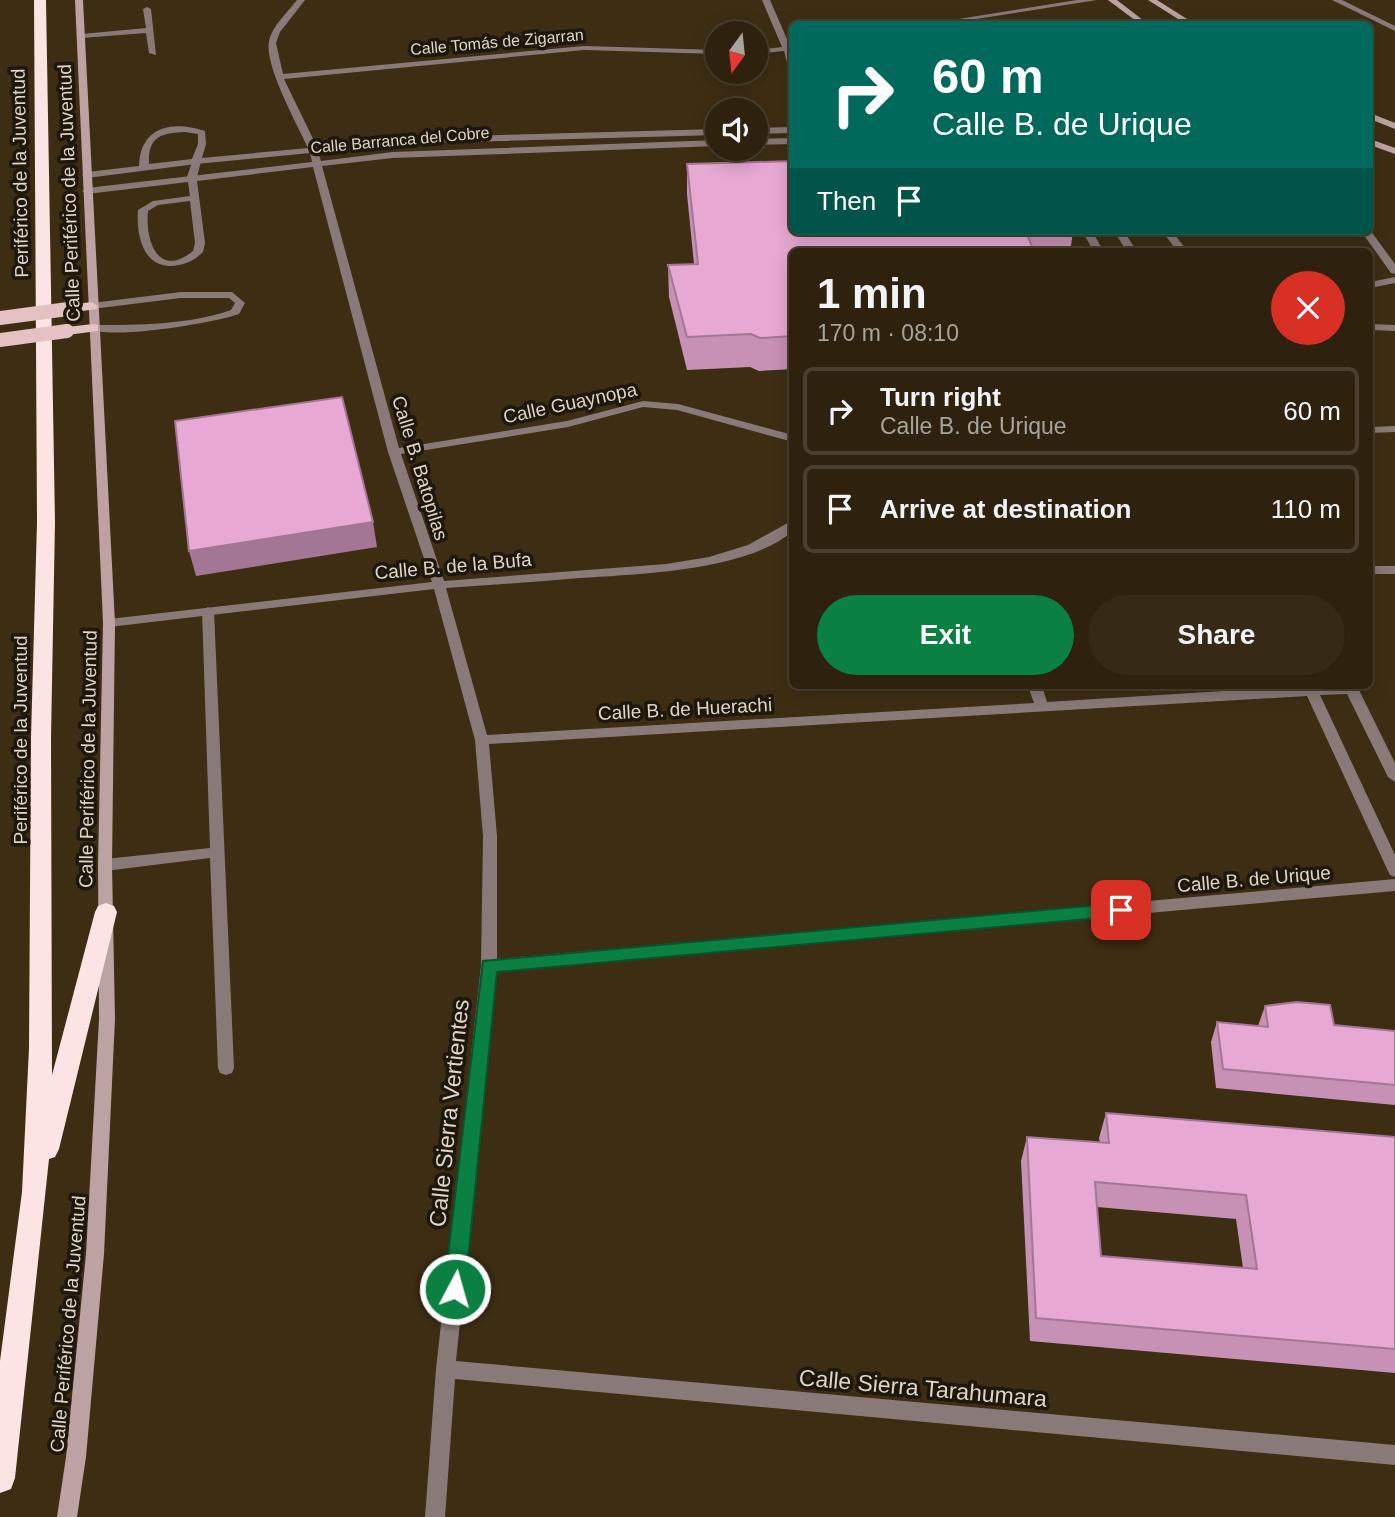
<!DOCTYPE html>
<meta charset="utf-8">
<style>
:root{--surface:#2e220e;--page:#362a17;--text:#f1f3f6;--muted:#a7a49e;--line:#493f2e;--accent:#0b8043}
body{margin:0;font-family:Arial,sans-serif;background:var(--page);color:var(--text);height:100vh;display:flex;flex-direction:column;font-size:26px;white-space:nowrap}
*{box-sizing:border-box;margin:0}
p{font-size:23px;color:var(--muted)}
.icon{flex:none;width:38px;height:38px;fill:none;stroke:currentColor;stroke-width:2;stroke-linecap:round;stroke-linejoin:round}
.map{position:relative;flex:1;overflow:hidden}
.side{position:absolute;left:789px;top:248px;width:584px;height:441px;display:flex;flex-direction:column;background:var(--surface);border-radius:10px;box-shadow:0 4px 18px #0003,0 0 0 2px var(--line)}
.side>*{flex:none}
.hud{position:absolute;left:789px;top:21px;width:584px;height:214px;border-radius:10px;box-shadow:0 4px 18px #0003,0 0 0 2px var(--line);background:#00695c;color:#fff;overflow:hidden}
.needle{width:46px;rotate:195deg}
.buttons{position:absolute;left:705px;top:21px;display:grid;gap:14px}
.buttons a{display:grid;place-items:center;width:63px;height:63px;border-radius:50%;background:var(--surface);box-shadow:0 4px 18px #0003,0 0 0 2px var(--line);font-size:35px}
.pin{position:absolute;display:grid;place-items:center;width:60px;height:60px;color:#fff;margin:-30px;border-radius:14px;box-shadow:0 4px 10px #0006}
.me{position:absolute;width:77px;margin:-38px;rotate:6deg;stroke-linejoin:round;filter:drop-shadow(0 0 5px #0008)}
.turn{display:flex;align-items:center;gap:24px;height:147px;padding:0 28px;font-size:32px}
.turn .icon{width:91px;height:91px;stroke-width:2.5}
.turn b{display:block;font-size:49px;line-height:60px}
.then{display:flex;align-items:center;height:66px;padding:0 28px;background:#0003;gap:14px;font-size:26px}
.round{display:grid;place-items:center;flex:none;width:74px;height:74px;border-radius:37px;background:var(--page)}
.headline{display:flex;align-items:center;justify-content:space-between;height:119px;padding:0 28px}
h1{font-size:42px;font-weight:700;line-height:52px}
.cta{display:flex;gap:14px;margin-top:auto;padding:14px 28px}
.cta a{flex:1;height:80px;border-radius:42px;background:var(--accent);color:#fff;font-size:28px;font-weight:700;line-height:80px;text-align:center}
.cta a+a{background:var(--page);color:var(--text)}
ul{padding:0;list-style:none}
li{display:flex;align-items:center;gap:21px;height:88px;margin:0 14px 10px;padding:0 14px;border:4px solid var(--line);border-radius:10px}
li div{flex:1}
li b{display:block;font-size:26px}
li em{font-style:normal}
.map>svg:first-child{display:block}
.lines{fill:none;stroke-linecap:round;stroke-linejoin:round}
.lane{fill:#8a7979;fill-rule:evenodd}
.street{fill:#8a7979;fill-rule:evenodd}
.secondary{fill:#bca2a3;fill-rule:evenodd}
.primary{fill:#e4c1c3;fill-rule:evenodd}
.highway{fill:#fce3e4;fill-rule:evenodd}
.primary-bridge{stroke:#e4c1c3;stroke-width:14}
.wall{fill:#c790b5;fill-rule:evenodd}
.shaded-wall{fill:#a27694}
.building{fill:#e7a8d3;stroke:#a27694;stroke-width:2;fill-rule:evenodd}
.route{fill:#0b8043;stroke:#07532c;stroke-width:2}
.labels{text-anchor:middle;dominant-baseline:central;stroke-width:7;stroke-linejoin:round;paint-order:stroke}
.far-street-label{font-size:16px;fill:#dfd5c6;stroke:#1e170c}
.street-label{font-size:19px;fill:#dfd5c6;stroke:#1e170c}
.near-street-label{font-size:23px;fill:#dfd5c6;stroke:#1e170c}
</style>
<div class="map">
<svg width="1395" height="1517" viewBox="0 0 1395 1517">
<rect width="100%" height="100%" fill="#3d2d13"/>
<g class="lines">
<path class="lane" d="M 147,7 L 151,9 L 156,55 L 149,53 L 146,33 L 82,38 L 78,36 L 82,34 L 146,28 L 143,9 Z
M 193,159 L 201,161 L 197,177 L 192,180 L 187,177 Z
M 1370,230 L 1395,264 L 1395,274 L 1391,273 L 1361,231 Z
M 1162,231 L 1172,231 L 1188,252 L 1178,252 Z
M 1395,277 L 1395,283 L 1370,288 L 1370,282 Z
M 181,292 L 232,292 L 245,303 L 239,314 C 214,323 107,341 88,328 L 93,325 C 139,325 187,325 231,310 L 235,303 L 229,298 L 181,298 L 92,309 L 87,306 L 92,303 Z
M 1370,324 L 1395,325 L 1395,331 L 1370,330 Z
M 208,607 L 214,611 L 234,1068 L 232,1073 L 226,1075 L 220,1073 L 218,1068 L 210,858 L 105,871 L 100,869 L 98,865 L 100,861 L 105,859 L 210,848 L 202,611 Z"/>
<path class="street" d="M 297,0 L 305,0 L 280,32 L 276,43 L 283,74 L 584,46 L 718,50 L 718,54 L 584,50 L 284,79 L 317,147 L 427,137 L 718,129 L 718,135 L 427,143 L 318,153 L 321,161 L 393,152 L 718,140 L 718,146 L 393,158 L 322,166 L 399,448 L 567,421 L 643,401 L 678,404 L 793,435 L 793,442 L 677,410 L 643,407 L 568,427 L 401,454 L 444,581 L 666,564 L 709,557 L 748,545 L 793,520 L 793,531 C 747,571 639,574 580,578 C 536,582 491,585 446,588 L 487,735 L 1034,703 L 1028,686 L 1042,686 L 1047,702 L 1302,686 L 1357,686 L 1395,763 L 1395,782 L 1388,777 L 1347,694 L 1320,695 L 1395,855 L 1395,877 L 1390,875 L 1388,871 L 1307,696 L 489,744 L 497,836 L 497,959 L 1395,879 L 1395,891 L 496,971 L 456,1361 L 1395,1445 L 1395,1465 L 455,1379 L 445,1517 L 425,1517 L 436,1369 L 481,966 L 483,836 L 475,740 L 434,589 L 109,627 L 103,623 L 109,619 L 432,582 L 388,452 L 313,167 L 197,181 L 205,243 L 203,252 C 196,259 189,263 179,265 C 144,272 136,237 138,210 L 153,201 L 190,196 L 188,182 L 87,194 L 82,191 L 87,188 L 312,162 L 310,153 L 196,164 L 87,178 L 82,175 L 87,172 L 139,166 C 140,126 173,120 205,131 L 206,144 L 202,158 L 308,148 C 297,124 264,65 269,41 C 272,26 288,12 297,0 ZM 185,132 L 198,134 L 198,144 L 192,159 L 149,164 C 148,137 160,133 185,132 ZM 190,201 L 195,243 L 193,251 C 158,279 145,241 148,211 L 158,205 Z
M 762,0 L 770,0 L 790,46 L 793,46 L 793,72 L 789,70 L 784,51 L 756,54 L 756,50 L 782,47 Z
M 1077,0 L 1097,0 L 944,24 L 927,24 Z
M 1332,0 L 1342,0 L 1395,26 L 1395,31 Z
M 793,127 L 793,133 L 756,134 L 756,128 Z
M 793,138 L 793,144 L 756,145 L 756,139 Z
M 1082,231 L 1092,231 L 1104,252 L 1094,252 Z
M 1114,231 L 1124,231 L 1137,252 L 1127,252 Z
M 1395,426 L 1395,432 L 1370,433 L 1370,427 Z
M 1370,566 L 1395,566 L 1395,574 L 1370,574 Z"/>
<path class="secondary" d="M 75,0 L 83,0 L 115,623 L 112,865 L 115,1019 L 104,1254 L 86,1457 L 77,1517 L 57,1517 L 66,1457 L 86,1254 L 99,1019 L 98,865 L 103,623 Z
M 1108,0 L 1117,0 L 1148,24 L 1140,24 Z
M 1148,0 L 1157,0 L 1195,24 L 1186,24 Z
M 1370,113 L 1395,123 L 1395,129 L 1370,119 Z
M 1370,139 L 1395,148 L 1395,154 L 1370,145 Z"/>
<path class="primary" d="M 92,302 L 98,306 L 97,309 L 68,313 L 62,309 L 68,305 Z
M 93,324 L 98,325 L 98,331 L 67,335 L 60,331 L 67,327 Z"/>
<path class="highway" d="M 34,0 L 46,0 L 55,522 L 51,737 L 52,1075 L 95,912 L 98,906 L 106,903 L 114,906 L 117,912 L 59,1149 L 55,1157 L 49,1159 L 15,1478 L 11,1489 L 0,1493 L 0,1361 L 22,1192 L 29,1048 L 31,737 L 37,522 Z"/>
<path class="primary-bridge" d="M 0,318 L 68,309
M 0,340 L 67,331"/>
</g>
<path class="wall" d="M 687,164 L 1073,232 L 1070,252 L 793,252 L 793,369 L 759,371 L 750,367 L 687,370 L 669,297 L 668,265 L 694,264 L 687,194 Z
M 1265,1006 L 1334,1025 L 1395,1031 L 1395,1105 L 1216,1088 L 1211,1042 L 1217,1022 L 1258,1026 Z
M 1106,1113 L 1395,1137 L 1395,1373 L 1030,1341 L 1021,1161 L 1027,1137 L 1100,1143 L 1099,1138 ZM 1097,1207 L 1236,1219 L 1243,1268 L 1101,1256 Z"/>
<path class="shaded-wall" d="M 373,522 L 377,547 L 196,576 L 189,551 Z"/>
<path class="building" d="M 793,161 L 793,231 L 1073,231 L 1073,232 L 1027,234 L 1034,252 L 793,252 L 793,336 L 760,338 L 751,334 L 687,337 L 668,265 L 698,264 L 687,164 Z
M 342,397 L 373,522 L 189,551 L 175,421 Z
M 1297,1002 L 1330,1005 L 1334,1025 L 1395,1031 L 1395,1085 L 1223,1069 L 1217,1022 L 1268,1027 L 1265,1006 Z
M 1106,1113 L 1395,1137 L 1395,1349 L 1036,1318 L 1027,1137 L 1109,1143 ZM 1095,1182 L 1246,1195 L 1257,1269 L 1101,1256 Z"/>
<path class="route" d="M 1121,903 L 1129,910 L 1121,916 L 497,972 L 465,1289 L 462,1295 L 455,1298 L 447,1295 L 444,1289 L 483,961 Z"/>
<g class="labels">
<g class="far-street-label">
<text transform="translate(497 42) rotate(-5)">Calle Tomás de Zigarran</text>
<text transform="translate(400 140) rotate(-5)">Calle Barranca del Cobre</text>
</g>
<g class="street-label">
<text transform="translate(20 173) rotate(-91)">Periférico de la Juventud</text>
<text transform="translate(69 193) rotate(-92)">Calle Periférico de la Juventud</text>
<text transform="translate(570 403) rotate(-12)">Calle Guaynopa</text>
<text transform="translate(420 468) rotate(73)">Calle B. Batopilas</text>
<text transform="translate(453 566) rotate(-5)">Calle B. de la Bufa</text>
<text transform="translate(685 709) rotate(-3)">Calle B. de Huerachi</text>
<text transform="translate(20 740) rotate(-90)">Periférico de la Juventud</text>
<text transform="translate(88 759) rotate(-89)">Calle Periférico de la Juventud</text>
<text transform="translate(1254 879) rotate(-5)">Calle B. de Urique</text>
<text transform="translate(68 1324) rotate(-85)">Calle Periférico de la Juventud</text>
</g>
<g class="near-street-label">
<text transform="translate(449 1113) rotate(-84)">Calle Sierra Vertientes</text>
<text transform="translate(923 1388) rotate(5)">Calle Sierra Tarahumara</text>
</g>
</g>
</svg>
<div class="buttons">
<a><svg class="needle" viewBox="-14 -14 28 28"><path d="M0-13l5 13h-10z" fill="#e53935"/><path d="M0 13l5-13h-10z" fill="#a7a49e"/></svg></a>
<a><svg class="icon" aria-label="sound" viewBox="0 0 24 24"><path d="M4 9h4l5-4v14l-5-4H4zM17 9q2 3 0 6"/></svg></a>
</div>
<div class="pin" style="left:1121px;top:910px;background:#d93025"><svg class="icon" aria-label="arrive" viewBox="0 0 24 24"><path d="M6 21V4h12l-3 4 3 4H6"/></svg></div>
<svg class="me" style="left:455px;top:1289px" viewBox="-20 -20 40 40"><circle r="17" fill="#0b8043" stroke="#fff" stroke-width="3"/><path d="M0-11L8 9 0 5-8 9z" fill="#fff"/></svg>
<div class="hud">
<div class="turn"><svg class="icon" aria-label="right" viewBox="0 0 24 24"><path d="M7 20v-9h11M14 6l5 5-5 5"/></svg><div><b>60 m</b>Calle B. de Urique</div></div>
<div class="then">Then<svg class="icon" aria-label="arrive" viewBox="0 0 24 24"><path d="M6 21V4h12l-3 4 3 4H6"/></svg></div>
</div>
<section class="side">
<div class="headline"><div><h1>1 min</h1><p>170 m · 08:10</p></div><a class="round" style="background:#d93025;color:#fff"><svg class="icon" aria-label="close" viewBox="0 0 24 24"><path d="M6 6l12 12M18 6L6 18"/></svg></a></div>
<ul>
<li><svg class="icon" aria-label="right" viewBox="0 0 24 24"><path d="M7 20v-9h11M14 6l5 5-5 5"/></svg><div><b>Turn right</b><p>Calle B. de Urique</p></div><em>60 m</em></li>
<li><svg class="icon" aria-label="arrive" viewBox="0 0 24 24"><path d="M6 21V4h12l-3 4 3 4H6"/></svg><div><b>Arrive at destination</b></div><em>110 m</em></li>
</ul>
<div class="cta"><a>Exit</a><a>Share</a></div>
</section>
</div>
